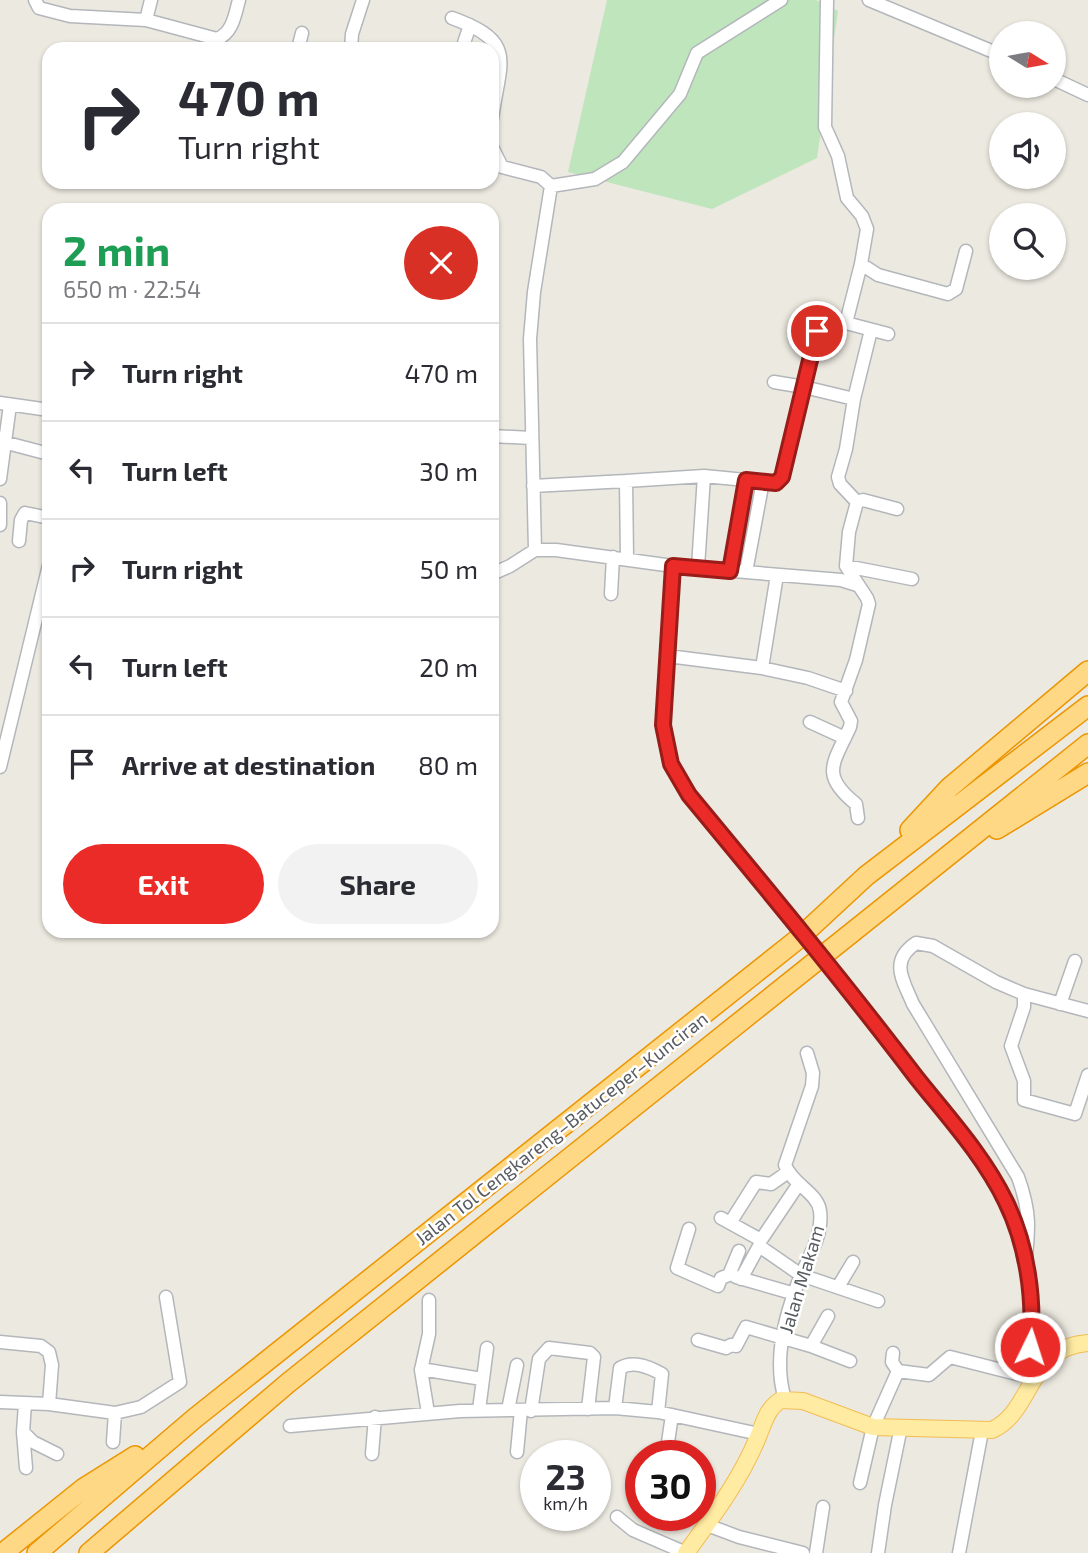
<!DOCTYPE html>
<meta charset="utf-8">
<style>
:root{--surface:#fff;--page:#f2f2f3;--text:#2b2b33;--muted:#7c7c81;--line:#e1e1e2;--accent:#eb2b27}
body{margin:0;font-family:"Exo 2",sans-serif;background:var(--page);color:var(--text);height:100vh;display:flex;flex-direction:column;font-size:26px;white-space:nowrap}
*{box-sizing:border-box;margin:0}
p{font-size:23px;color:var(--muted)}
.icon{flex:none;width:38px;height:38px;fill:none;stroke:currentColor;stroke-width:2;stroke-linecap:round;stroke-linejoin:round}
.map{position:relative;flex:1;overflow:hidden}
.panel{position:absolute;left:42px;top:203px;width:457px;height:735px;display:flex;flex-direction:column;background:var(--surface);border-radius:21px;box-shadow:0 2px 5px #0004}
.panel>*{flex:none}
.guide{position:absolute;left:42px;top:42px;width:457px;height:147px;border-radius:21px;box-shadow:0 2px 5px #0004;background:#fff;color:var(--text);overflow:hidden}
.needle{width:46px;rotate:101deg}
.buttons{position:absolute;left:989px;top:21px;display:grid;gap:14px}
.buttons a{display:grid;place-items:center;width:77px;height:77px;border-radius:50%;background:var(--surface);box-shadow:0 2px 5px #0004;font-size:35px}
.speed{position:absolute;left:520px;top:1440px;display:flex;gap:14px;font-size:35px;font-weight:700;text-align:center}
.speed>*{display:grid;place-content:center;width:91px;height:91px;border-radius:50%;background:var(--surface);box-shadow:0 2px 5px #0004;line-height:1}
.speed small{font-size:18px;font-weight:400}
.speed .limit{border:10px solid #d22;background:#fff;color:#111}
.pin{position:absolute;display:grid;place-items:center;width:60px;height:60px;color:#fff;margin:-30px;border:4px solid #fff;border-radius:50%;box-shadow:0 2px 7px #0007}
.me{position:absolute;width:77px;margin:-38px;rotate:4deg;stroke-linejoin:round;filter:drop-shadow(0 0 5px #0008)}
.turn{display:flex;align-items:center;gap:24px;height:147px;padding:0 21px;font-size:32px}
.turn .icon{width:91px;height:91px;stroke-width:2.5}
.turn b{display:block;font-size:49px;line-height:60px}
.round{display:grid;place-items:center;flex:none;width:74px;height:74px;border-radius:37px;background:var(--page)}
.overview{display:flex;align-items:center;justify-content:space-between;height:119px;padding:0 21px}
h1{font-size:42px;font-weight:700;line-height:52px;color:#1e9e55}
.cta{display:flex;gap:14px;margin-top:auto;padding:14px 21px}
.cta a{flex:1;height:80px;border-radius:42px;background:var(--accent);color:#fff;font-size:28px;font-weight:700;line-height:80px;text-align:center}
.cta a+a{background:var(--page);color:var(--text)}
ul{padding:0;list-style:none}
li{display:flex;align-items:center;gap:21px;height:98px;padding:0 21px;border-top:2px solid var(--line)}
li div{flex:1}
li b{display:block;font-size:26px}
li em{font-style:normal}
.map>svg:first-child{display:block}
.green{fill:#bee5bb}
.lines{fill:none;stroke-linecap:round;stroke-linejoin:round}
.minor-casing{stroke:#b3b7bb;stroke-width:15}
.major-casing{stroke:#f3bd53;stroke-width:18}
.highway-casing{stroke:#ec9500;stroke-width:22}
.minor{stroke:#fff;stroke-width:12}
.major{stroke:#ffeba2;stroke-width:16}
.highway{stroke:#fed885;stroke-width:19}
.minor-bridge-casing{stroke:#b3b7bb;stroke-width:15;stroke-linecap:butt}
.minor-bridge{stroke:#fff;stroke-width:12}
.route-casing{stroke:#991c19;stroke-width:18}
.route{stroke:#eb2b27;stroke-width:12}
.labels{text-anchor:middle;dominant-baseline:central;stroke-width:5;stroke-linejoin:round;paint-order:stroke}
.street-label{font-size:19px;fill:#595d61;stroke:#fff}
</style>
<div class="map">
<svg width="1088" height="1553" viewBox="0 0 1088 1553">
<rect width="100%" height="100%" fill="#ece9e0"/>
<path class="green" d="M 607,0 L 816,0 L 838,11 L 817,158 L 712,209 L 568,172 Z"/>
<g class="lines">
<g class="minor-casing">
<path id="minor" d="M 35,0 L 39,8 L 70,16 L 146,20
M 151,0 L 146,20 L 217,39 C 233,33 235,14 239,0
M 869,0 L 1001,55
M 452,18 C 518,42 500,60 492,119
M 298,49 L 302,33
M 351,49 L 352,34 L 363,0
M 462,49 L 470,25
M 1054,79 L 1088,95
M 492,147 L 502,167 L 541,177 L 551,186 L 595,179 L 623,162 L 680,94 L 697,53 L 781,0
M 861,264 L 878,275 L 948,294 L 956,289 L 966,251
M 846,323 L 888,334
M 774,382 L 804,387 L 854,399 L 846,449 L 838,477 L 840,484 L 857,502
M 854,399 L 871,330
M 0,403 L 49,410
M 492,436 L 531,438
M 0,438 L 7,443 L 49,454
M 0,479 L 10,405
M 626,481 L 704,476 L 776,483 L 782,477 L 817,331 C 823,318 833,319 846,323 L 861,264 L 867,229 L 862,216 L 847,198 L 838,156 L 825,127 L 827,0
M 533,486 L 626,481 L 627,558
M 857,502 L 849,532 L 846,566 L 867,598 L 869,604 L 856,660 L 841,702 L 851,721 L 850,727 C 833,764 820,775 856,804 L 858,818
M 857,502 L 863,500 L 897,509
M 0,503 L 0,525
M 19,541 L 21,520 L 25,513 L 49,518
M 535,550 L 530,339 L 534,292 L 551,186
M 673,566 L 663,725 L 671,764 L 689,795 L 756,875
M 846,566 L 912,579
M 698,567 L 704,476
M 730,571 L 746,480
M 746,572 L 763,481
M 492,574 L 510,566 L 535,550 L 556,550 L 673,566 L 841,580 L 857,585
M 611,594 L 613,557
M 668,656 L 762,668 L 808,678 L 846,691
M 762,668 L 777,575
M 810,722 L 845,738
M 0,767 L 49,565
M 1024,994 L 1024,1007 L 1011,1046 L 1024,1081 L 1024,1100 L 1075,1114 L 1088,1075
M 1060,1004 L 1075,961
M 869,1015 L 982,1162 L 1006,1200 L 1018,1230 L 1031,1294 L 1030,1357 L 1037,1371
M 721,1218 L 761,1240 L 798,1185
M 730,1223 L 756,1182 L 771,1184 L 788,1172
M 689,1229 L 677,1268 L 718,1286 L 721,1278 L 729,1275 L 739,1251
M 1025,1266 C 1029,1229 1031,1213 1018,1177 L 913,1004 C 903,980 889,961 916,943 L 933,946 L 996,982 L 1024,994 L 1088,1011
M 736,1277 L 795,1294
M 741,1279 L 759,1246 L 801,1275 L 878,1301
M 838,1287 L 853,1262
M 698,1340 L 726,1348 L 731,1345 L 736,1346 L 746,1327 L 811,1346 L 850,1361
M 0,1342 L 41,1346 L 49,1352 L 52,1365 L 49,1404
M 811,1346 L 828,1316
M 421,1369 L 482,1379
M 898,1371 L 929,1375 L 950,1357 L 1033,1378
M 785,1399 C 772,1358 786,1311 802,1273 C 811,1253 823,1233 820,1211 C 818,1193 792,1184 785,1165 L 812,1086 L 813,1073 L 807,1053
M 0,1402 L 49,1404 L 115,1413 L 141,1407 L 180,1382 L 166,1297
M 25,1404 L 23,1432 L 33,1442 L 57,1454
M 615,1408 L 620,1368 C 633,1360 649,1367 662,1374 L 658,1412
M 479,1410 L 487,1348
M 508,1410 L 517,1365
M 531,1411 L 539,1359 L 549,1348 L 590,1353 L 594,1357 L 588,1409
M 428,1413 L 421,1370 L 429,1334 L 429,1300
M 290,1426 L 460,1411 L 615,1408 L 658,1412 L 759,1434
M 23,1432 L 26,1468
M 113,1442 L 115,1413
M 517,1452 L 521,1410
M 372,1454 L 375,1417
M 666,1456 L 672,1415
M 860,1483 L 873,1427 L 898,1371 L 892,1362 L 893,1353
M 617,1517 L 633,1530 L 686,1553
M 707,1525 L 739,1537 L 803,1553
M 816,1553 L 823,1507
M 878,1553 L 885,1505 L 901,1427
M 959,1553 L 982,1431"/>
</g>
<g class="major-casing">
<path id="major" d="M 686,1553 C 713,1516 741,1479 758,1437 C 764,1423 767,1408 781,1400 L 803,1401 L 873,1427 L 992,1430 C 1034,1411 1027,1347 1088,1343"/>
</g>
<g class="highway-casing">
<path id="highway" d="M 997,829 L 1088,773
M 910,830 L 949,788 L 1088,671
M 3,1553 L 84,1488 L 135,1456
M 37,1553 L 195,1418 L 798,939 L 866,876 L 1088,706
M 89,1553 L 288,1383 L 1088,744"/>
</g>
<use href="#minor" class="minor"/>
<use href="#major" class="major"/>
<use href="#highway" class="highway"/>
<g class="minor-bridge-casing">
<path id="minor-bridge" d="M 756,875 L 869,1015"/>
</g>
<use href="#minor-bridge" class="minor-bridge"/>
</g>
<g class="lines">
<g class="route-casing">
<path id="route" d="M 817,331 L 782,477 L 776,483 L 746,480 L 730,571 L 673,566 L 663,725 L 671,764 L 689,795 C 766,888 843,981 916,1077 C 947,1116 984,1156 1006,1202 C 1027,1245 1035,1299 1030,1347"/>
</g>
<use href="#route" class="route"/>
</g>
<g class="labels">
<g class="street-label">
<text transform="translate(561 1128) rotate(-38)">Jalan Tol Cengkareng–Batuceper–Kunciran</text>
<text transform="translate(801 1279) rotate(-73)">Jalan Makam</text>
</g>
</g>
</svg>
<div class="buttons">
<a><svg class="needle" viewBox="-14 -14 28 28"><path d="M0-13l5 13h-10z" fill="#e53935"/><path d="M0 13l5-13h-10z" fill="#7c7c81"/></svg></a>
<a><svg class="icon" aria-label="sound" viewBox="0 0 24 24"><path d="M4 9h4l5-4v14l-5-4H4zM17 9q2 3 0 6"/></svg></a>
<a><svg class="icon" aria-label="search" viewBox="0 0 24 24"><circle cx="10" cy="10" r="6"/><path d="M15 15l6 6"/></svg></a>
</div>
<div class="speed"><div>23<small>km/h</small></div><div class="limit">30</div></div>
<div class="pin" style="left:817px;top:331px;background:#d93025"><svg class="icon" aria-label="arrive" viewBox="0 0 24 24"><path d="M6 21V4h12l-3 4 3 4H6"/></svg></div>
<svg class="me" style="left:1030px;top:1347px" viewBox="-20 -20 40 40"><circle r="17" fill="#eb2b27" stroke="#fff" stroke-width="3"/><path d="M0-11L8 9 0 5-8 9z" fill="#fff"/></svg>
<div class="guide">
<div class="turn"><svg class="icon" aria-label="right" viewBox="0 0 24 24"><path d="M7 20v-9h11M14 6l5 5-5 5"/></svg><div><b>470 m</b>Turn right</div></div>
</div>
<section class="panel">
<div class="overview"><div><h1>2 min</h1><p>650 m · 22:54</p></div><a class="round" style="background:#d93025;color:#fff"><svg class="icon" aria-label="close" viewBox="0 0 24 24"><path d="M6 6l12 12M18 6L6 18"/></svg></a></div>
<ul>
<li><svg class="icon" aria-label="right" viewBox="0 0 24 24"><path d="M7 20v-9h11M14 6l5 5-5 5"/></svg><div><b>Turn right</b></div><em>470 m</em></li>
<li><svg class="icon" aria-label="left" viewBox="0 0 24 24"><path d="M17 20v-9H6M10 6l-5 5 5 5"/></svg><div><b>Turn left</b></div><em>30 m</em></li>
<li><svg class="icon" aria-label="right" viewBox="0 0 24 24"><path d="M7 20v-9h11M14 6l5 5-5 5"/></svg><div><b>Turn right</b></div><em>50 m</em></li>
<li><svg class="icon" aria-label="left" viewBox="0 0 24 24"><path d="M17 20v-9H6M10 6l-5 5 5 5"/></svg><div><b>Turn left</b></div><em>20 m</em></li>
<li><svg class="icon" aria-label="arrive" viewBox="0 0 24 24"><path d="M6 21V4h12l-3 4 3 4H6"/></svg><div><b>Arrive at destination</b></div><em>80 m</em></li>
</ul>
<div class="cta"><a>Exit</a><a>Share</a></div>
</section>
</div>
